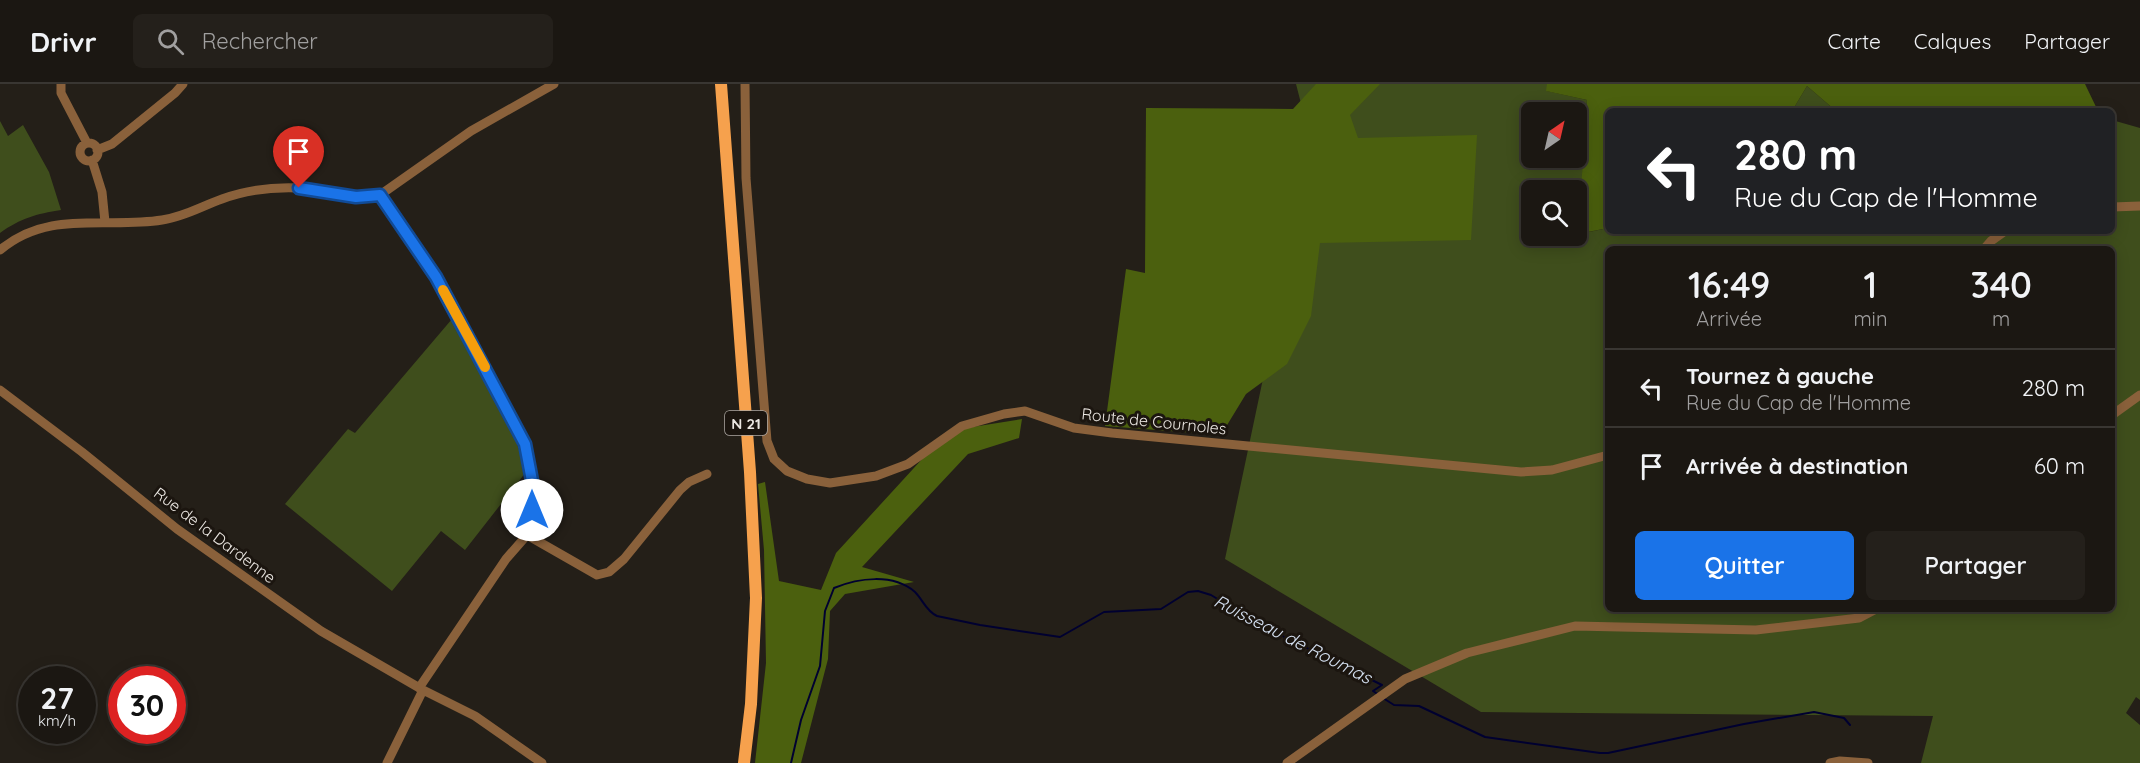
<!DOCTYPE html>
<html lang="fr">
<meta charset="utf-8">
<style>
:root{--surface:#1b1712;--page:#24201b;--text:#f1f3f6;--muted:#a09f9f;--line:#393632;--accent:#1a73e8}
body{margin:0;font-family:Quicksand,sans-serif;background:var(--page);color:var(--text);height:100vh;display:flex;flex-direction:column;font-size:22px;white-space:nowrap}
*{box-sizing:border-box;margin:0}
p{font-size:20px;color:var(--muted)}
.icon{flex:none;width:33px;height:33px;fill:none;stroke:currentColor;stroke-width:2;stroke-linecap:round;stroke-linejoin:round}
.map{position:relative;flex:1;overflow:hidden}
.sheet{position:absolute;left:1605px;top:162px;width:510px;height:366px;display:flex;flex-direction:column;background:var(--surface);border-radius:9px;box-shadow:0 3px 15px #0003,0 0 0 2px var(--line)}
.sheet>*{flex:none}
.guide{position:absolute;left:1605px;top:24px;width:510px;height:126px;border-radius:9px;box-shadow:0 3px 15px #0003,0 0 0 2px var(--line);background:#202124;color:#fff;overflow:hidden}
.needle{width:39px;rotate:34deg}
.controls{position:absolute;left:1521px;top:18px;display:grid;gap:12px}
.controls a{display:grid;place-items:center;width:66px;height:66px;border-radius:9px;background:var(--surface);box-shadow:0 3px 15px #0003,0 0 0 2px var(--line);font-size:30px}
.speed{position:absolute;left:18px;top:582px;display:flex;gap:12px;font-size:30px;font-weight:700;text-align:center}
.speed>*{display:grid;place-content:center;width:78px;height:78px;border-radius:50%;background:var(--surface);box-shadow:0 3px 15px #0003,0 0 0 2px var(--line);line-height:1}
.speed small{font-size:15px;font-weight:400}
.speed .limit{border:9px solid #d22;background:#fff;color:#111}
.pin{position:absolute;display:grid;place-items:center;width:51px;height:51px;color:#fff;margin:-62px -26px;border-radius:50% 50% 50% 0;rotate:-45deg;box-shadow:0 0 6px #0007}
.pin .icon{rotate:45deg}
.me{position:absolute;width:66px;margin:-33px;rotate:0deg;stroke-linejoin:round;filter:drop-shadow(0 0 4px #0008)}
.turn{display:flex;align-items:center;gap:21px;height:126px;padding:0 30px;font-size:27px}
.turn .icon{width:78px;height:78px;stroke-width:2.5}
.turn b{display:block;font-size:42px;line-height:51px}
.eta{display:flex;justify-content:space-evenly;align-items:center;height:102px;text-align:center}
.eta b{font-size:36px;font-weight:600;line-height:42px}
.primary-button{display:flex;gap:12px;margin-top:auto;padding:12px 30px}
.primary-button a{flex:1;height:69px;border-radius:9px;background:var(--accent);color:#fff;font-size:24px;font-weight:600;line-height:69px;text-align:center}
.primary-button a+a{background:var(--page);color:var(--text)}
ul{padding:0;list-style:none}
li{display:flex;align-items:center;gap:18px;height:78px;padding:0 30px;border-top:2px solid var(--line)}
li div{flex:1}
li b{display:block;font-size:22px}
li em{font-style:normal}
header{display:flex;align-items:center;gap:36px;box-sizing:border-box;height:84px;padding:0 30px;background:var(--surface);border-bottom:2px solid var(--line)}
header strong{font-size:28px}
nav{display:flex;gap:33px;margin-inline-start:auto;font-size:21px}
.search{width:420px;height:54px;background:var(--page);display:flex;align-items:center;gap:15px;box-sizing:border-box;padding:0 21px;border-radius:9px;color:var(--muted);font-size:22px}
.map>svg:first-child{display:block}
.green{fill:#3f4e1c;fill-rule:evenodd}
.forest{fill:#4b600e}
.lines{fill:none;stroke-linecap:round;stroke-linejoin:round}
.stream{stroke:#000030;stroke-width:2}
.minor{stroke:#8a613b;stroke-width:9}
.major{stroke:#f6a14d;stroke-width:12}
.route-casing{stroke:#114b97;stroke-width:15}
.route{stroke:#1a73e8;stroke-width:10}
.slow{stroke:#f59e0b;stroke-width:10}
.labels{text-anchor:middle;dominant-baseline:central;stroke-width:6;stroke-linejoin:round;paint-order:stroke}
.shield{fill:#1b150f;stroke:#ada8a3;stroke-width:1.5}
.shield-label{font-size:15px;font-weight:bold;fill:#ebe7e2}
.street-label{font-size:16px;fill:#ebe7e2;stroke:#1b150f}
.water-label{font-size:18px;font-style:italic;fill:#d5e1f2;stroke:#1b150f}
</style>
<header>
<strong>Drivr</strong>
<div class="search"><svg class="icon" aria-label="search" viewBox="0 0 24 24"><circle cx="10" cy="10" r="6"/><path d="M15 15l6 6"/></svg>Rechercher</div>
<nav><a>Carte</a><a>Calques</a><a>Partager</a></nav>
</header>
<div class="map">
<svg width="2140" height="679" viewBox="0 0 2140 679">
<rect width="100%" height="100%" fill="#241f18"/>
<path class="green" d="M 1296,0 L 1547,0 L 1547,7 L 1587,16 L 1579,150 L 1608,144 L 1608,147 L 2112,147 L 2112,36 L 2140,44 L 2140,616 L 2136,613 L 2126,629 L 2140,641 L 2140,679 L 1921,679 L 1933,632 L 1481,628 L 1225,475 L 1312,62 ZM 1532,28 L 1576,28 L 1576,74 L 1532,74 ZM 1532,106 L 1576,106 L 1576,152 L 1532,152 ZM 1608,165 L 2112,165 L 2112,525 L 1608,525 Z
M 1807,2 L 1836,27 L 1792,27 Z
M 0,37 L 8,52 L 23,41 L 49,88 L 61,126 C 36,130 21,134 0,149 Z
M 452,235 L 516,356 L 526,388 L 465,466 L 441,447 L 392,507 L 285,420 L 348,345 L 355,349 Z"/>
<path class="forest" d="M 1316,0 L 1380,0 L 1350,31 L 1358,54 L 1477,51 L 1471,156 L 1320,159 L 1311,232 L 1287,280 L 1246,310 L 1221,351 L 1105,342 L 1126,185 L 1145,189 L 1146,24 L 1293,25 Z
M 1547,0 L 2085,0 L 2098,27 L 1836,27 L 1807,2 L 1792,27 L 1608,27 L 1608,144 L 1578,150 L 1587,16 L 1546,7 Z
M 1022,335 L 1019,354 L 968,370 L 862,483 L 914,498 L 845,510 L 830,527 L 828,575 L 801,679 L 755,679 L 766,579 L 764,466 L 758,400 L 765,398 L 779,497 L 821,506 L 836,469 L 924,373 L 966,344 Z"/>
<g class="lines">
<path class="stream" d="M 1383,614 L 1394,621 L 1419,622 L 1485,653 L 1600,669 L 1608,669 L 1744,640 L 1814,628 L 1844,634 L 1850,641
M 791,679 L 801,636 L 820,582 L 825,527 L 834,504 C 858,494 893,489 915,508 C 923,516 926,527 937,532 L 980,541 L 1060,553 L 1104,528 L 1161,525 L 1188,508 L 1198,507 L 1211,511 L 1262,542 L 1382,601 L 1373,607 L 1379,611"/>
<path class="minor" d="M 61,0 L 61,9 L 87,59
M 745,0 L 746,94 L 767,357 L 774,375 L 787,387 L 807,395 L 830,399 L 876,392 L 908,380 L 962,342 L 1004,330 L 1025,327 L 1074,344 L 1112,349 L 1521,388 L 1552,386 L 1608,371
M80 68a9 9 0 1 1 18 0a9 9 0 1 1-18 0Z
M 97,66 L 112,60 L 175,9 L 183,0
M 92,76 L 102,108 L 105,138
M 380,111 L 471,47 L 554,0
M 2112,123 L 2140,122
M 1984,165 L 1991,157 L 2005,147
M 0,166 C 49,125 105,145 162,136 C 184,133 202,122 222,115 C 246,106 274,103 299,104 C 327,104 352,116 380,111 L 436,193 L 497,305 L 525,360 L 533,402 L 532,426 L 527,451 L 506,475 L 419,604
M 0,306 L 82,368 L 177,445 L 321,547 L 423,606 L 475,632 L 542,679
M 2112,331 L 2140,311
M 527,451 L 597,491 L 609,488 L 624,475 L 680,406 L 689,398 L 707,390
M 387,679 L 423,606
M 1287,679 L 1405,595 L 1467,569 L 1575,542 L 1756,546 L 1859,534 L 1876,525
M 1830,679 L 1840,677 L 1868,679"/>
<path class="major" d="M 721,0 L 750,388 L 756,514 L 751,620 L 744,679"/>
</g>
<g class="lines">
<g class="route-casing">
<path id="route" d="M 299,104 L 356,113 L 380,111 L 436,193 L 525,360 L 533,402 L 532,426"/>
</g>
<use href="#route" class="route"/>
<path class="slow" d="M 443,206 L 485,283"/>
</g>
<g class="labels">
<rect class="shield" x="725" y="327" width="42" height="24" rx="4.5"/>
<g class="shield-label">
<text x="746" y="339">N 21</text>
</g>
<g class="street-label">
<text transform="translate(1154 337) rotate(6)">Route de Cournoles</text>
<text transform="translate(215 451) rotate(37)">Rue de la Dardenne</text>
</g>
<g class="water-label">
<text transform="translate(1293 555) rotate(27)">Ruisseau de Roumas</text>
</g>
</g>
</svg>
<div class="controls">
<a><svg class="needle" viewBox="-14 -14 28 28"><path d="M0-13l5 13h-10z" fill="#e53935"/><path d="M0 13l5-13h-10z" fill="#a09f9f"/></svg></a>
<a><svg class="icon" aria-label="search" viewBox="0 0 24 24"><circle cx="10" cy="10" r="6"/><path d="M15 15l6 6"/></svg></a>
</div>
<div class="speed"><div>27<small>km/h</small></div><div class="limit">30</div></div>
<div class="pin" style="left:299px;top:104px;background:#d93025"><svg class="icon" aria-label="arrive" viewBox="0 0 24 24"><path d="M6 21V4h12l-3 4 3 4H6"/></svg></div>
<svg class="me" style="left:532px;top:426px" viewBox="-20 -20 40 40"><circle r="19" fill="#fff"/><path d="M0-13L10 11 0 6-10 11z" fill="#1a73e8"/></svg>
<div class="guide">
<div class="turn"><svg class="icon" aria-label="left" viewBox="0 0 24 24"><path d="M17 20v-9H6M10 6l-5 5 5 5"/></svg><div><b>280 m</b>Rue du Cap de l'Homme</div></div>
</div>
<section class="sheet">
<div class="eta">
<div><b>16:49</b><p>Arrivée</p></div>
<div><b>1</b><p>min</p></div>
<div><b>340</b><p>m</p></div>
</div>
<ul>
<li><svg class="icon" aria-label="left" viewBox="0 0 24 24"><path d="M17 20v-9H6M10 6l-5 5 5 5"/></svg><div><b>Tournez à gauche</b><p>Rue du Cap de l'Homme</p></div><em>280 m</em></li>
<li><svg class="icon" aria-label="arrive" viewBox="0 0 24 24"><path d="M6 21V4h12l-3 4 3 4H6"/></svg><div><b>Arrivée à destination</b></div><em>60 m</em></li>
</ul>
<div class="primary-button"><a>Quitter</a><a>Partager</a></div>
</section>
</div>
